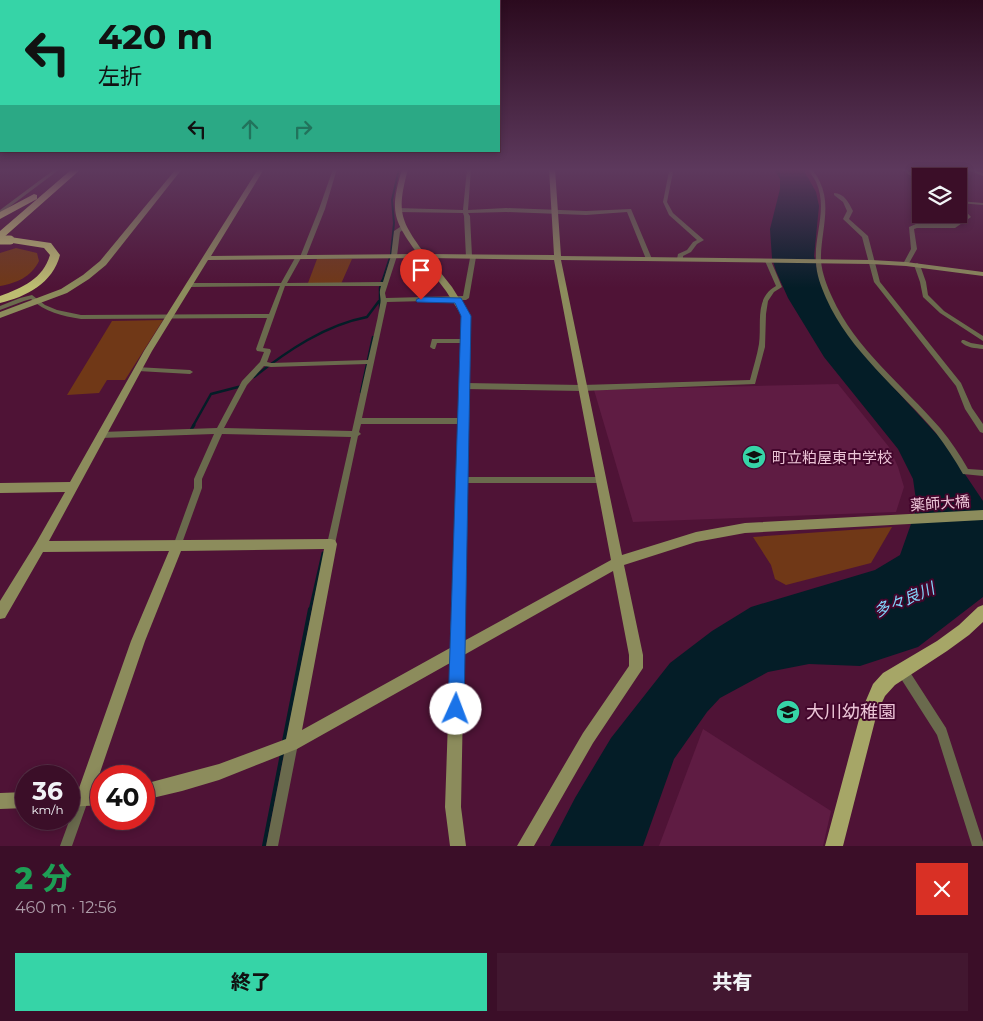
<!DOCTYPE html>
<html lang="ja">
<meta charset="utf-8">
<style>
:root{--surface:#3b0e28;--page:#421730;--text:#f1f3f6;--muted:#ac9ca8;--line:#542e45;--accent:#36d4a7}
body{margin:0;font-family:Montserrat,"Noto Sans JP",sans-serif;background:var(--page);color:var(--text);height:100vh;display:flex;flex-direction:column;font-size:19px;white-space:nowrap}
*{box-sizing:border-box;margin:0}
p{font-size:16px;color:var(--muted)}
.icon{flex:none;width:28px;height:28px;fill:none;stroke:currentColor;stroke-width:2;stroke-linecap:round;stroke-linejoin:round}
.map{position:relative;height:846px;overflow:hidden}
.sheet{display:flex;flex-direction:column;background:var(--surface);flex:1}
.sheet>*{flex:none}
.guide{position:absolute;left:0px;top:0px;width:500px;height:152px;box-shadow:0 2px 8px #0003,0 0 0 1px var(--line);background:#36d4a7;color:#111;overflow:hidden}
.fabs{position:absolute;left:912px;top:168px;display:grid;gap:10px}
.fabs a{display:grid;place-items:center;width:55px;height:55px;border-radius:0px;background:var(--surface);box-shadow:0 2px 8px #0003,0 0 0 1px var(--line);font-size:25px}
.speed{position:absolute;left:15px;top:765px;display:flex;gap:10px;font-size:25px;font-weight:700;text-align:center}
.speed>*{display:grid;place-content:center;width:65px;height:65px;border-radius:50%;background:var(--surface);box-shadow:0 2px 8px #0003,0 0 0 1px var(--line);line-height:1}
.speed small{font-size:12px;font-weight:400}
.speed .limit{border:8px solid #d22;background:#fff;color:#111}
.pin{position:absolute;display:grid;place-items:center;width:42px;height:42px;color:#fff;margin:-51px -21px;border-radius:50% 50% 50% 0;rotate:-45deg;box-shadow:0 0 5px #0007}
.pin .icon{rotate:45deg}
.me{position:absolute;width:55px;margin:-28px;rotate:2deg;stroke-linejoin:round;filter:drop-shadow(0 0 4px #0008)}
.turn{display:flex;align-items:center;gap:18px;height:105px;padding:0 15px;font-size:22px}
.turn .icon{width:65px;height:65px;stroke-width:2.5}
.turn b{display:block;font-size:35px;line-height:42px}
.lanes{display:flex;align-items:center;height:48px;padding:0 15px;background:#0003;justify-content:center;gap:25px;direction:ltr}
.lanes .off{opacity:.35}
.round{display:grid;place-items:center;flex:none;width:52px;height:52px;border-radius:0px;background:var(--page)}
.headline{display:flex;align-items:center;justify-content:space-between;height:85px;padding:0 15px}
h1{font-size:30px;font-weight:800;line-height:38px;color:#1e9e55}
.button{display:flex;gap:10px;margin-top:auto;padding:10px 15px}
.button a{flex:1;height:58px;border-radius:0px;background:var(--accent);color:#111;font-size:20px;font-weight:800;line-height:58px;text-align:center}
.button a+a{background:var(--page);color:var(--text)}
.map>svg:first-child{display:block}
.built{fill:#5f1c43}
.green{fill:#703817}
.water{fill:#041d27}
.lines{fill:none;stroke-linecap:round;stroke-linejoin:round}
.stream-far3{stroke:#041d27;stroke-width:2}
.stream-far2{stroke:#041d27;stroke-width:2.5}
.stream-far1{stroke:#041d27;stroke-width:3}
.stream{stroke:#041d27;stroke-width:4}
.street{fill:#6a6a4d;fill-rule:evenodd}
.secondary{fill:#8c8c5c;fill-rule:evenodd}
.primary{fill:#a6a667;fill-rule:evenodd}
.highway{fill:#bdbd71;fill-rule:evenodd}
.highway-bridge{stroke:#bdbd71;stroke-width:9}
.route{fill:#1a73e8;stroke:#114b97}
.labels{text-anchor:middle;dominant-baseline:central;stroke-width:4;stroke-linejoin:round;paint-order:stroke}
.poi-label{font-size:15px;fill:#ecc5d7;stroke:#43062c;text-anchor:start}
.street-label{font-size:15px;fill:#ecc5d7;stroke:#43062c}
.water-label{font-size:16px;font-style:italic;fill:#82d7fc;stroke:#43062c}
.near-poi-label{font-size:18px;fill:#ecc5d7;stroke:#43062c;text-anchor:start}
</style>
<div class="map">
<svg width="983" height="846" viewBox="0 0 983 846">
<rect width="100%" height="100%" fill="#4f1336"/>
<path class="built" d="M 838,384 L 889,447 L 898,467 L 904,487 L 896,512 L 633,522 L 594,390 Z
M 703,729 L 831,811 L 823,846 L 659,846 Z"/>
<path class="green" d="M 16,248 L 37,253 L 39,261 C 31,277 17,283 0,286 L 0,253 Z
M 317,259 L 352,259 L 341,284 L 308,283 Z
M 163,320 L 125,380 L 107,380 L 99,393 L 67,395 L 112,321 Z
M 892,527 L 871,563 L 786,585 L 775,579 L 771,565 L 753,537 Z"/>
<path class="water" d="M 774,169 L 803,169 L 816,192 L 819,206 L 814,256 L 821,284 L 872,364 L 942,440 L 983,501 L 983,597 L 918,647 L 860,666 L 809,664 L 768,672 L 720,698 L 707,712 L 674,759 L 643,846 L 550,846 L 575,798 L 611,738 L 670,663 L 712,631 L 751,607 L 875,570 L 900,555 L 917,507 L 913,479 L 898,449 L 824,357 L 788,298 L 776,271 L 772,258 L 770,229 L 780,189 L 780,179 Z"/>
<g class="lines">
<path class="stream-far3" d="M 382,282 L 391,254 L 394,223 L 392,200 L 399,169"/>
<path class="stream-far2" d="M 380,309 L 380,288 L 382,281
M 254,377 C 287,351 325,325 367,317 L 379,301
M 361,392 L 373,337
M 193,426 L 211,394 L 242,386"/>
<path class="stream-far1" d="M 191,430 L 194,425
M 310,610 L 323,553"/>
<path class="stream" d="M 284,741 L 310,609
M 264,846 L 282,754"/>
<path class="street" d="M 55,169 L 60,169 L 0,214 L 0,210 Z
M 333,169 L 337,169 L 325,209 L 306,257 L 305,258 L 301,258 L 300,257 L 319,209 Z
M 467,169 L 471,169 L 468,210 L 506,208 L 586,211 L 631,209 L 652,259 L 649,261 L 646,259 L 627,212 L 586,215 L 506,212 L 468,213 L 470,216 L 472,256 L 476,257 L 469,298 L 466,300 L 387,302 L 362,418 L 464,418 L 467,419 L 468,421 L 467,423 L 464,424 L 361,424 L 359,432 L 361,434 L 358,436 L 335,544 L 334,547 L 331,548 L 328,547 L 327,544 L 351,437 L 222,434 L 202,479 L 202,488 L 181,546 L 180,549 L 177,550 L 174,549 L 173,546 L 194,488 L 194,479 L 214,434 L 101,438 L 98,437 L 97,435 L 98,433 L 101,432 L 217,428 L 242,381 L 260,362 L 264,352 L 257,351 L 256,349 L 267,318 L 81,319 C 62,316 45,312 31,299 L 24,301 L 0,310 L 0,306 L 20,298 L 32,295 L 45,305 L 57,310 L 81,315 L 269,314 L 280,286 L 189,287 L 186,285 L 189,283 L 281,283 L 295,258 L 298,256 L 301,258 L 287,283 L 383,282 L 391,256 L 394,231 L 403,225 L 406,227 L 400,232 L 397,256 L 385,293 L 386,298 L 463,296 L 470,258 L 466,257 L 464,216 L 463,213 L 398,212 L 395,210 L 398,208 L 463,210 ZM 285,286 L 381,286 C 378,295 382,297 380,305 C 377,323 372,342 368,360 L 271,363 L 267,362 L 271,351 L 270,349 L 263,348 ZM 367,364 L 352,431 L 224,428 L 247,385 L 264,366 L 271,367 Z
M 808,169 L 812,169 C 815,173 818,178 820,182 C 832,207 820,235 821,261 C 822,273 827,286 832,297 C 855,349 904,386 940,428 C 951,441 960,455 968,469 L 983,470 L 983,476 L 963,474 C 955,460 946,446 936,433 C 899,389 850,352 826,298 C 821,286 816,274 816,261 C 814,235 828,208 816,182 C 814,178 810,173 808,169 Z
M 901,169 L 906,169 L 921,180 L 921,183 Z
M 965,169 L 972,169 L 983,173 L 983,176 Z
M 669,171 L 673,172 L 667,202 L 673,213 L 704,240 L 697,244 L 691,252 L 683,256 L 683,259 L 680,261 L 677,259 L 678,254 L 687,250 L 693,242 L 697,240 L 669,215 L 663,202 Z
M 834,193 C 844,193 849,203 853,211 L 849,219 L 868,236 L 880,282 L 961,383 L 972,408 L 983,424 L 983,433 L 980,432 L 965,409 L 956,386 L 874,282 L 862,237 L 843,219 L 847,211 L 843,202 L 834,195 Z
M 959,201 L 983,203 L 983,205 L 959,203 Z
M 959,205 L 961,206 L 971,217 L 955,228 L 917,228 L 914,229 L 917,249 L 908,265 L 904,265 L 903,264 L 911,249 L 909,227 L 916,224 L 954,224 L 965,217 L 959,210 Z
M 768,259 L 771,261 L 782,287 L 774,292 L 768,301 L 766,314 L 765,347 L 755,384 L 582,391 L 465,389 L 461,386 L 465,383 L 582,385 L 750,380 C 753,368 757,356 759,344 C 762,324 754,298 776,286 L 765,261 Z
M 917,263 L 920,265 L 926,282 L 928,295 L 944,311 L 983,336 L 983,341 L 940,313 L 923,297 L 920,282 L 914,265 Z
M 432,339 L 466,339 L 469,341 L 466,343 L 437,343 L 435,349 L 433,349 L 430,347 Z
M 962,340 L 964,340 L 971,343 L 983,345 L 983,349 C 975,348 967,348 961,342 Z
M 136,367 L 190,370 L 193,372 L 190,374 L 138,371 L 135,369 Z
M 463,477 L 601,477 L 604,478 L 605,480 L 604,482 L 601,483 L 463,483 L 460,482 L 459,480 L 460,478 Z
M 902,665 L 906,666 L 946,728 L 983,842 L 983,846 L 972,846 L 937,735 L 898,674 L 897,670 L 898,666 Z
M 292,738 L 296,740 L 298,744 L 278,846 L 266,846 L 286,744 L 288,740 Z
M 83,792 L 87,794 L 89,798 L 72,846 L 60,846 L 79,794 Z"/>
<path class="secondary" d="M 176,169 L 182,169 L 106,265 L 89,279 L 67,293 L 0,318 L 0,312 L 61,289 L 83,275 L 100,261 Z
M 258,169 L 264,169 L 211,256 L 418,254 C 392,219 390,210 402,169 L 408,169 C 397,211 399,219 425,254 L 554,255 L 549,169 L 555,169 L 561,256 L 871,260 L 906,262 L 983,272 L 983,276 L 906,266 L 871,264 L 561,260 L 622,555 L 696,532 L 745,523 L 983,510 L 983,520 L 745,533 L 696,542 L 624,565 L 643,655 L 643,668 L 593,743 L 534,846 L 517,846 L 583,733 L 629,666 L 629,655 L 613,571 L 464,655 L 461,807 L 466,846 L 450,846 L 445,807 L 450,663 L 297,749 L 219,780 L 182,791 L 144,800 L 144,784 L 219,764 L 286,739 L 324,549 L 181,551 L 145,641 L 94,790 L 101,789 L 101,805 L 69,807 L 69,791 L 78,791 L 131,641 L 169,551 L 43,552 L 5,618 L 0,619 L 0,601 L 36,543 L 65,492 L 0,493 L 0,483 L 70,482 L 144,351 ZM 421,258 L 446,291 L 462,316 L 450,648 L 302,730 L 337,544 L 335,540 L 331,539 L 49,541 L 152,351 L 208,260 ZM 429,258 L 554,260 L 611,560 L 464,641 L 470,316 L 452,287 Z
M 26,792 L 26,808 L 0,809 L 0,793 Z"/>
<path class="primary" d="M 983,605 L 983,622 L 969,635 L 947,651 L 895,685 L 885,696 L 877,713 L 843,846 L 825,846 L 861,712 L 873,684 L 883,673 L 937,641 L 959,625 L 978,607 Z"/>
<path class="highway" d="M 72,169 L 81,169 L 3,238 L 0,239 L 0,231 Z
M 34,194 L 37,195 L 37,199 L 0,219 L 0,212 Z
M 10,237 L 51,243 L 60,255 C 53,283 26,297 0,303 L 0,296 C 22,288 43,279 50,255 L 44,248 L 6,242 L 5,240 Z"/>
<path class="highway-bridge" d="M 0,240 L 10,240"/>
</g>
<linearGradient id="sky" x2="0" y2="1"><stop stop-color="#2b0a1e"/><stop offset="0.59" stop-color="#5d395d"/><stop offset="1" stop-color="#5d395d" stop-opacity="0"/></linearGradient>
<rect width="983" height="288" fill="url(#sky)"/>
<path class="route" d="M 421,297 L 461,298 L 471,316 L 464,709 L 462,715 L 456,717 L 450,715 L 448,709 L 461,316 L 455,303 L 417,302 L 416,300 Z"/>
<defs>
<g id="school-disc" transform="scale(1.25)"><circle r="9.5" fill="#36d4a7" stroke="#43062c"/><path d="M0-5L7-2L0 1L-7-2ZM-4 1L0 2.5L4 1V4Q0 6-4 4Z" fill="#111"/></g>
</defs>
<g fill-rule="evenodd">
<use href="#school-disc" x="754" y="457"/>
<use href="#school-disc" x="788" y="712"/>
</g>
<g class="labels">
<g class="poi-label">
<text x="772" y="457">町立粕屋東中学校</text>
</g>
<g class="street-label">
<text transform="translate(940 503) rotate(-4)">薬師大橋</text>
</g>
<g class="water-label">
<text transform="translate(904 600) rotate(-23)">多々良川</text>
</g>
<g class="near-poi-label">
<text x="806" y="712">大川幼稚園</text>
</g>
</g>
</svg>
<div class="fabs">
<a><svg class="icon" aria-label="layers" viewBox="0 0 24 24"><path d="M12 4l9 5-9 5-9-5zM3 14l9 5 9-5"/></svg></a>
</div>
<div class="speed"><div>36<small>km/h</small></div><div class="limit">40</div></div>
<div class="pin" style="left:421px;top:300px;background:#d93025"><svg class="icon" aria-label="arrive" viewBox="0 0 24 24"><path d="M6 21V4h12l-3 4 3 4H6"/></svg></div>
<svg class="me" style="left:456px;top:709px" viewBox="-20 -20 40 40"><circle r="19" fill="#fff"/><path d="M0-13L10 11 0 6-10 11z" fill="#1a73e8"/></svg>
<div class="guide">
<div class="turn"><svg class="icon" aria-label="left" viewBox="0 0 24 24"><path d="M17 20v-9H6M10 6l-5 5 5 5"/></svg><div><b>420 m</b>左折</div></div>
<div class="lanes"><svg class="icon" aria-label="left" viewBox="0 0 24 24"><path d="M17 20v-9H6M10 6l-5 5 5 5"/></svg><svg class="icon off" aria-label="ahead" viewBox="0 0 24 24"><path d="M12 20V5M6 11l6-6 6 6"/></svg><svg class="icon off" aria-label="right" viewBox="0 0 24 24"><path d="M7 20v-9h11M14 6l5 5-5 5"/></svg></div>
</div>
</div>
<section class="sheet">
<div class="headline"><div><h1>2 分</h1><p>460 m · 12:56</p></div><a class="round" style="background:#d93025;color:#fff"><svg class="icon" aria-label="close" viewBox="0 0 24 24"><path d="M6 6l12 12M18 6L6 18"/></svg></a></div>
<div class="button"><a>終了</a><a>共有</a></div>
</section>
